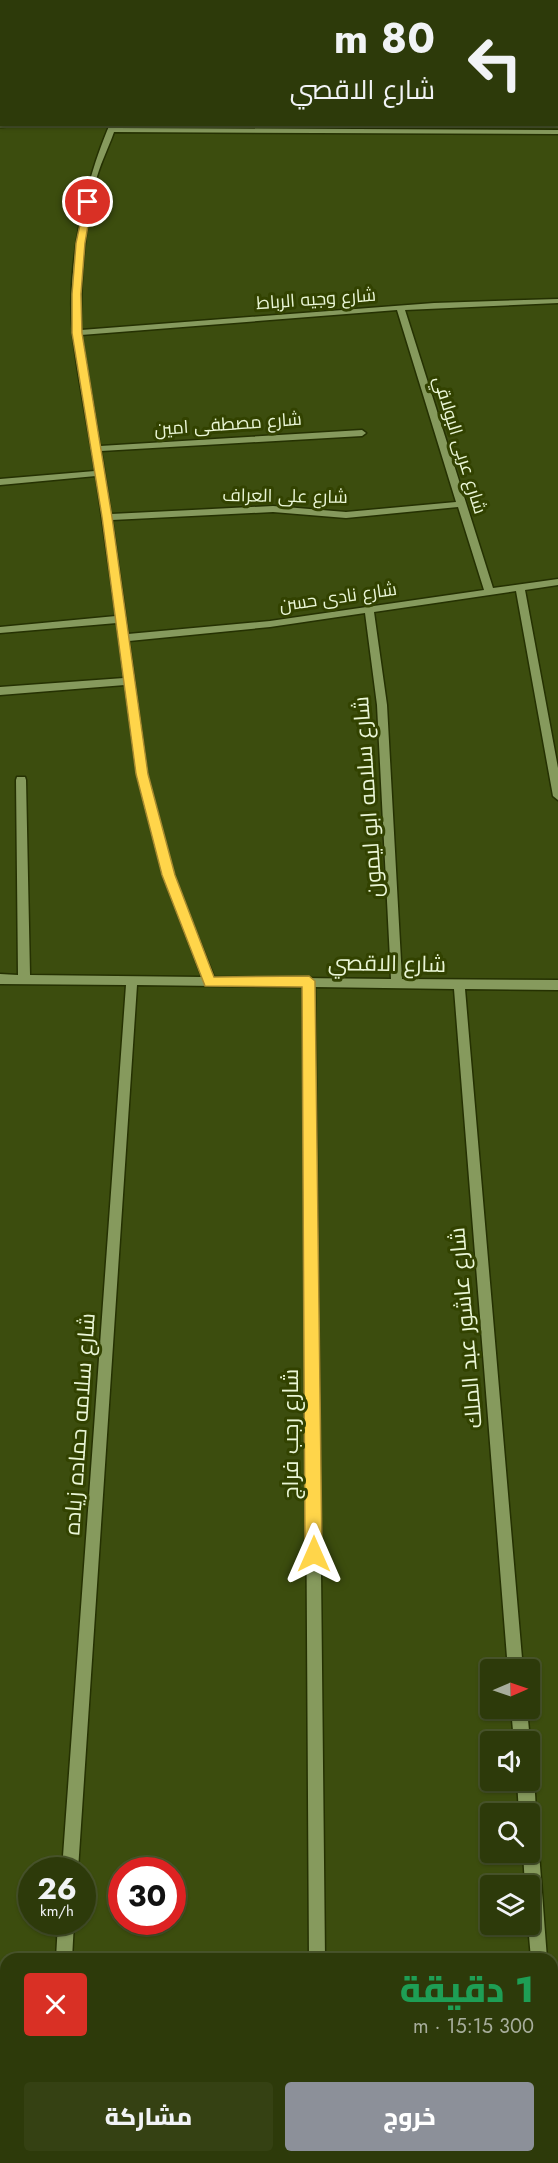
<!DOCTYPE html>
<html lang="ar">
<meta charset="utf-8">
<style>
:root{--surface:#2d3a0a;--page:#354113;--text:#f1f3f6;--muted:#a7ad9c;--line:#48542b;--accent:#8c9099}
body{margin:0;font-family:Jost,Cairo,sans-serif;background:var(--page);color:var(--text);direction:rtl;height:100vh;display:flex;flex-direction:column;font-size:22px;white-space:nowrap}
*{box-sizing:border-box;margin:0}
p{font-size:20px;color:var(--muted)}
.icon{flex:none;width:33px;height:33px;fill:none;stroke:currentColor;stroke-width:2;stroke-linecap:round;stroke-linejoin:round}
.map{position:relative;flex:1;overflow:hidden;direction:ltr}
.details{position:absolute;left:0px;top:1953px;width:558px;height:210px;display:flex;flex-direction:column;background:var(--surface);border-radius:18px 18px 0 0;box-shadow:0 2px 4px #0004,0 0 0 2px var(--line);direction:rtl}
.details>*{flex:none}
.top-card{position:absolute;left:0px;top:0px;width:558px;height:126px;box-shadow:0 2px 4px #0004,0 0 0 2px var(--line);direction:rtl;background:#2d3a0a;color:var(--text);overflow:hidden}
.needle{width:39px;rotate:88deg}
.fabs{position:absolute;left:480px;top:1659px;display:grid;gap:12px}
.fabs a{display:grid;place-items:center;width:60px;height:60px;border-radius:6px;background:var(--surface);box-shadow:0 2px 4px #0004,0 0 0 2px var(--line);font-size:30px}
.speed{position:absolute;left:18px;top:1857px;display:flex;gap:12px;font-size:30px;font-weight:700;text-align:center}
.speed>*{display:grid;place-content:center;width:78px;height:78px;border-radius:50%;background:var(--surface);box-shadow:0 2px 4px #0004,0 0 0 2px var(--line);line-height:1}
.speed small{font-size:15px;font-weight:400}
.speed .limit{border:9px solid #d22;background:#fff;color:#111}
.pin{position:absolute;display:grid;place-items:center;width:51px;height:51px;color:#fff;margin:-26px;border:3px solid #fff;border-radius:50%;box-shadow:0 2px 6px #0007}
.me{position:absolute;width:66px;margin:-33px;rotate:0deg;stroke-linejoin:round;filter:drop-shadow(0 0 4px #0008)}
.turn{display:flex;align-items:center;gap:21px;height:126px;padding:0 24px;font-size:27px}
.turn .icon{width:78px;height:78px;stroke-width:2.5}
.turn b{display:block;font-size:42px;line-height:51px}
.round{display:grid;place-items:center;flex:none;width:63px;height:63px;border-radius:6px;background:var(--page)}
.summary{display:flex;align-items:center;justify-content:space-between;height:102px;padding:0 24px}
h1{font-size:36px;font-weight:800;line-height:45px;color:#1e9e55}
.cta{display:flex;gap:12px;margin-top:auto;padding:12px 24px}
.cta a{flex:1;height:69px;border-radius:6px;background:var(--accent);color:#fff;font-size:24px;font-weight:800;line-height:69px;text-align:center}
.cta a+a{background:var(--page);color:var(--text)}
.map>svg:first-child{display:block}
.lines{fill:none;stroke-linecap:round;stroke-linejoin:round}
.street-casing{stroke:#253102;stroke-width:3}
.street{fill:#869a5d;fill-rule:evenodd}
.route{fill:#ffd54a;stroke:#a68a30;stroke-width:1.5}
.labels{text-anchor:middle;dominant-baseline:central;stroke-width:6;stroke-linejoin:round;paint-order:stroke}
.far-street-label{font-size:18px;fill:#eaf6d6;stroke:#324200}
.street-label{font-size:22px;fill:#eaf6d6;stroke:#324200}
</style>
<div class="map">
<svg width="558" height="2163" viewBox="0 0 558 2163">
<rect width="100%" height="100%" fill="#3c4d0e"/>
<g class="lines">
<g class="street-casing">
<path id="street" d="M 138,0 L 144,0 L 144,2 L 138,2 Z
M 0,123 L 2,124 L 39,124 L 0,127 Z
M 110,124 L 117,124 L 116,128 L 558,130 L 558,134 L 114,132 C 108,149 99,166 95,184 C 84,232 80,281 81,330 L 434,303 L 558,299 L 558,303 L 405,310 L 493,588 L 558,579 L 558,585 L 525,590 L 558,768 L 558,800 L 553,796 L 516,591 L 374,612 L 387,705 L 402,979 L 558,980 L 558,990 L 465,989 L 523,1670 L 508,1670 L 454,989 L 315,987 L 325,1959 L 309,1959 L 303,987 L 137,985 L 78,1870 L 62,1870 L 126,985 L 0,984 L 0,974 L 18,975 L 16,780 L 17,777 L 25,777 L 26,780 L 30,975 L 202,977 L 163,875 L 137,774 L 125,685 L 0,695 L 0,687 L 124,678 L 117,623 L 0,633 L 0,627 L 116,616 L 96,476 L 0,485 L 0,479 L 95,471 C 88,425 78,380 73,335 C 66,270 84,183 110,124 ZM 397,310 L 456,502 L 346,512 L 273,506 L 111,514 L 101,451 L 362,436 L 366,433 L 362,430 L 100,446 L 81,335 ZM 458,507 L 484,590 L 270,621 L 128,634 L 112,520 L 273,512 L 346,518 ZM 365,613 L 377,705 L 391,979 L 214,977 L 173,875 L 147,774 L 129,641 L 270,627 Z
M 511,1708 L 527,1708 L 530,1742 L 514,1742 Z
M 530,1774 C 536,1784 537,1808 533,1820 L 530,1821 L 530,1814 L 519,1814 L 517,1780 L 530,1780 Z
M 530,1831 L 536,1833 L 538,1839 L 547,1959 L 531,1959 L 528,1924 L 530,1886 L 525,1886 L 523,1852 L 530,1852 Z
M 58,1922 L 74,1922 L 72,1959 L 56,1959 Z
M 0,2008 L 6,2008 L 6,2024 L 0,2024 Z
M 552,2026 L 558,2026 L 558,2042 L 552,2042 Z
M 86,2157 L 104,2157 L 104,2163 L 86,2163 Z
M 307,2157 L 325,2157 L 325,2163 L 307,2163 Z"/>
</g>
<use href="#street" class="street"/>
</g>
<path class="route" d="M 85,201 L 92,202 L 85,243 L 81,294 L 82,333 L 112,517 L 148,774 L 175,875 L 214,977 L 309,976 L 315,981 L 322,1554 L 319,1559 L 314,1562 L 308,1559 L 305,1554 L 302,987 L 205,986 L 162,875 L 136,774 L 102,517 L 72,333 L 72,294 L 76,243 Z"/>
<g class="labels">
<g class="far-street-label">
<text transform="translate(316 299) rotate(-4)">شارع وجيه الرباط</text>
<text transform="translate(228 424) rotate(-4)">شارع مصطفى امين</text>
<text transform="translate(460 445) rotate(73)">شارع عربى البولاقي</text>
<text transform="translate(285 496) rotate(1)">شارع على العراف</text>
<text transform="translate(338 597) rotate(-8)">شارع نادى حسن</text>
</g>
<g class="street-label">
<text transform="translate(367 797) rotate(-94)">شارع سلامه ابو ليمون</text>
<text transform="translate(387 963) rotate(1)">شارع الاقصي</text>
<text transform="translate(465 1328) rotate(-95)">شارع عاشور عبد الملك</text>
<text transform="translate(79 1424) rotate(-86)">شارع سلامه حماده زياده</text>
<text transform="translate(290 1434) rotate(-90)">شارع رجب فراج</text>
</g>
</g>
</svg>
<div class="fabs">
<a><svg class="needle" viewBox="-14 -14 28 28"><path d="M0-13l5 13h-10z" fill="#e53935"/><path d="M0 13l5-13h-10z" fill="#a7ad9c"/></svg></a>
<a><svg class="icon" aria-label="sound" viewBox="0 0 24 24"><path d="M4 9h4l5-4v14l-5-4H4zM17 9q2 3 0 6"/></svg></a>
<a><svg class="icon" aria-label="search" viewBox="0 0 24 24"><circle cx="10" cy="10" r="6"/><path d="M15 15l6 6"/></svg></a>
<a><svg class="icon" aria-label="layers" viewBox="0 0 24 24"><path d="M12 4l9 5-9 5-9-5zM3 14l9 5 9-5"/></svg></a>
</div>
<div class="speed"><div>26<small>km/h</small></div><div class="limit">30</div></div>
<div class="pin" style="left:88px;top:202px;background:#d93025"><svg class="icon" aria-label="arrive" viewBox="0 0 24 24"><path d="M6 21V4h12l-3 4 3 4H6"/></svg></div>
<svg class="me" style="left:314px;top:1554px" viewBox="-20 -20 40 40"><path d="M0-17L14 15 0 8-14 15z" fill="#ffd54a" stroke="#fff" stroke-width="4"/></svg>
<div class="top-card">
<div class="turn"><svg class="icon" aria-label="left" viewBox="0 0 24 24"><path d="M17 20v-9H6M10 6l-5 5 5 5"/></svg><div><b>80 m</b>شارع الاقصي</div></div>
</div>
<section class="details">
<div class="summary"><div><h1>1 دقيقة</h1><p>300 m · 15:15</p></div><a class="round" style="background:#d93025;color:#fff"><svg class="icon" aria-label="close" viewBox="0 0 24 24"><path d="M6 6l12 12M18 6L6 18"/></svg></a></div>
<div class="cta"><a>خروج</a><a>مشاركة</a></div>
</section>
</div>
